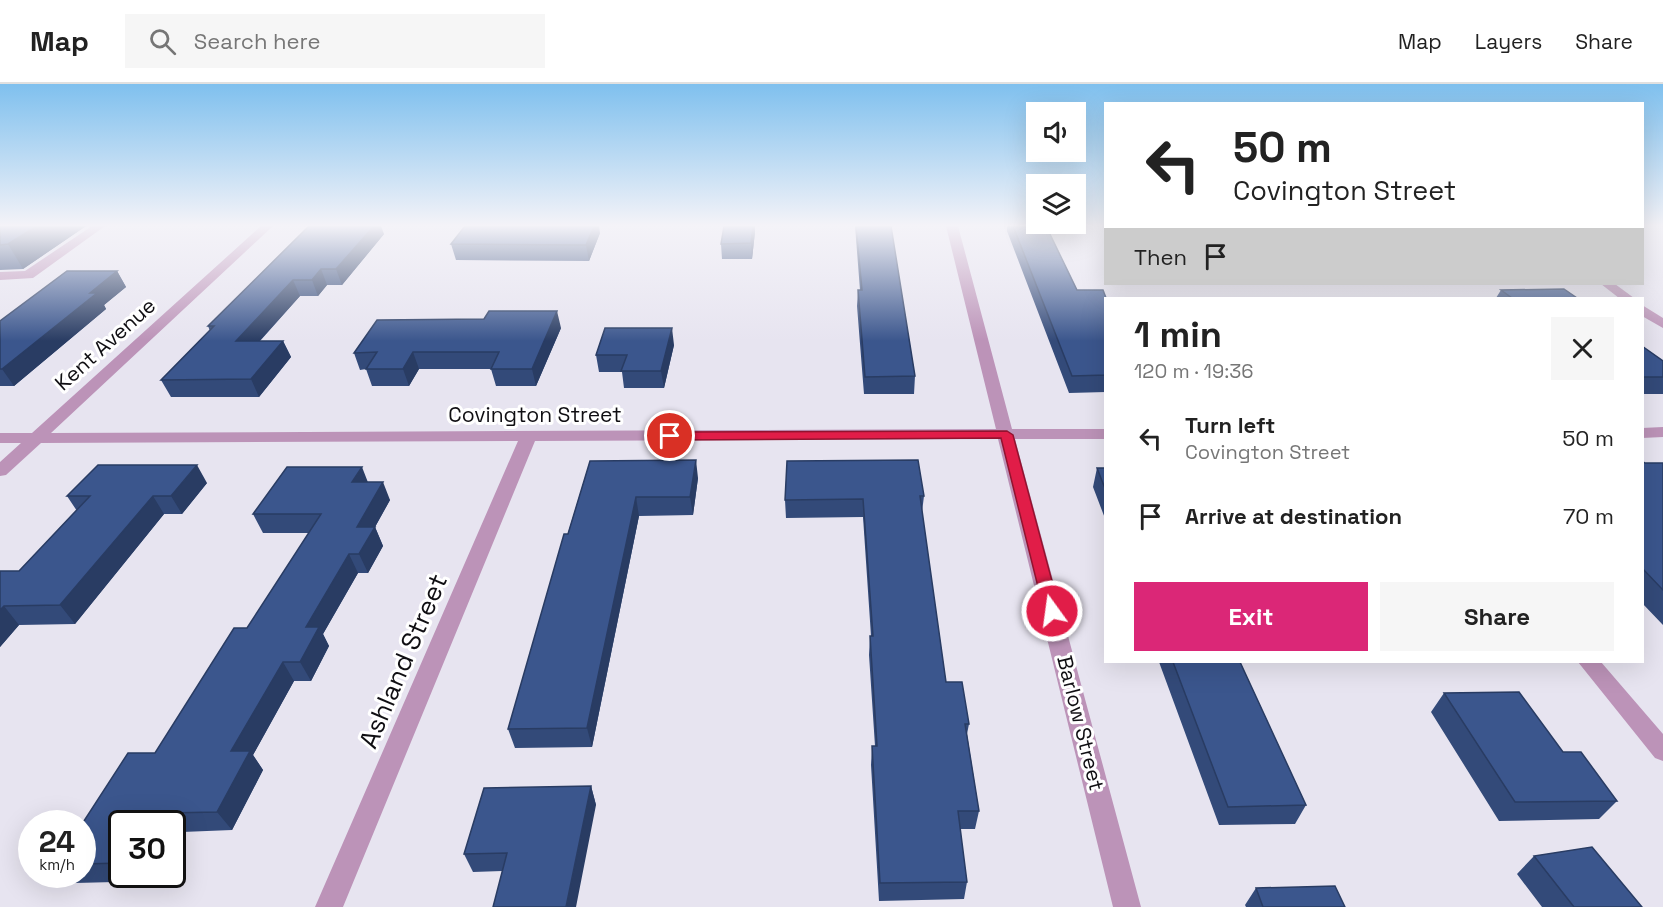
<!DOCTYPE html>
<meta charset="utf-8">
<style>
:root{--surface:#fff;--page:#f6f6f6;--text:#222;--muted:#767676;--line:#e0e0e0;--accent:#db2777}
body{margin:0;font-family:"Space Grotesk",sans-serif;background:var(--page);color:var(--text);height:100vh;display:flex;flex-direction:column;font-size:22px;white-space:nowrap}
*{box-sizing:border-box;margin:0}
p{font-size:20px;color:var(--muted)}
.icon{flex:none;width:33px;height:33px;fill:none;stroke:currentColor;stroke-width:2;stroke-linecap:round;stroke-linejoin:round}
.map{position:relative;flex:1;overflow:hidden}
.sheet{position:absolute;left:1104px;top:213px;width:540px;height:366px;display:flex;flex-direction:column;background:var(--surface);border-radius:0px;box-shadow:0 6px 24px #0002}
.sheet>*{flex:none}
.hud{position:absolute;left:1104px;top:18px;width:540px;height:183px;border-radius:0px;box-shadow:0 6px 24px #0002;background:#fff;color:var(--text);overflow:hidden}
.controls{position:absolute;left:1026px;top:18px;display:grid;gap:12px}
.controls a{display:grid;place-items:center;width:60px;height:60px;border-radius:0px;background:var(--surface);box-shadow:0 6px 24px #0002;font-size:30px}
.speed{position:absolute;left:18px;top:726px;display:flex;gap:12px;font-size:30px;font-weight:700;text-align:center}
.speed>*{display:grid;place-content:center;width:78px;height:78px;border-radius:50%;background:var(--surface);box-shadow:0 6px 24px #0002;line-height:1}
.speed small{font-size:15px;font-weight:400}
.speed .limit{border:3px solid #111;border-radius:9px;background:#fff;color:#111}
.pin{position:absolute;display:grid;place-items:center;width:51px;height:51px;color:#fff;margin:-26px;border:3px solid #fff;border-radius:50%;box-shadow:0 2px 6px #0007}
.me{position:absolute;width:66px;margin:-33px;rotate:346deg;stroke-linejoin:round;filter:drop-shadow(0 0 4px #0008)}
.turn{display:flex;align-items:center;gap:21px;height:126px;padding:0 30px;font-size:27px}
.turn .icon{width:78px;height:78px;stroke-width:2.5}
.turn b{display:block;font-size:42px;line-height:51px}
.then{display:flex;align-items:center;height:57px;padding:0 30px;background:#0003;gap:12px;font-size:22px}
.round{display:grid;place-items:center;flex:none;width:63px;height:63px;border-radius:0px;background:var(--page)}
.summary{display:flex;align-items:center;justify-content:space-between;height:102px;padding:0 30px}
h1{font-size:36px;font-weight:700;line-height:45px}
.cta{display:flex;gap:12px;margin-top:auto;padding:12px 30px}
.cta a{flex:1;height:69px;border-radius:0px;background:var(--accent);color:#fff;font-size:24px;font-weight:700;line-height:69px;text-align:center}
.cta a+a{background:var(--page);color:var(--text)}
ul{padding:0;list-style:none}
li{display:flex;align-items:center;gap:18px;height:78px;padding:0 30px}
li div{flex:1}
li b{display:block;font-size:22px}
li em{font-style:normal}
header{display:flex;align-items:center;gap:36px;box-sizing:border-box;height:84px;padding:0 30px;background:var(--surface);border-bottom:2px solid var(--line)}
header strong{font-size:28px}
nav{display:flex;gap:33px;margin-inline-start:auto;font-size:21px}
.search{width:420px;height:54px;background:var(--page);display:flex;align-items:center;gap:15px;box-sizing:border-box;padding:0 21px;border-radius:0px;color:var(--muted);font-size:22px}
.map>svg:first-child{display:block}
.lines{fill:none;stroke-linecap:round;stroke-linejoin:round}
.service{fill:#bc93b8;fill-rule:evenodd}
.minor{fill:#bc93b8;fill-rule:evenodd}
.wall{fill:#334a79}
.shaded-wall{fill:#293c63}
.building{fill:#3b568d;stroke:#293c63;stroke-width:1.5}
.route{fill:#e11d48;stroke:#92132f;stroke-width:1.5}
.labels{text-anchor:middle;dominant-baseline:central;stroke-width:6;stroke-linejoin:round;paint-order:stroke}
.street-label{font-size:21px;fill:#0f0e12;stroke:#fff}
.near-street-label{font-size:26px;fill:#0f0e12;stroke:#fff}
</style>
<header>
<strong>Map</strong>
<div class="search"><svg class="icon" aria-label="search" viewBox="0 0 24 24"><circle cx="10" cy="10" r="6"/><path d="M15 15l6 6"/></svg>Search here</div>
<nav><a>Map</a><a>Layers</a><a>Share</a></nav>
</header>
<div class="map">
<svg width="1663" height="823" viewBox="0 0 1663 823">
<rect width="100%" height="100%" fill="#e7e4f0"/>
<g class="lines">
<path class="service" d="M 92,142 L 105,142 L 33,194 L 0,196 L 0,188 L 25,187 Z"/>
<path class="minor" d="M 261,142 L 273,142 L 51,349 L 996,345 L 946,142 L 958,142 L 1012,345 L 1106,345 L 1106,355 L 1015,355 L 1141,823 L 1113,823 L 998,355 L 535,357 L 343,823 L 315,823 L 518,357 L 41,359 L 6,391 L 0,392 L 0,378 L 21,359 L 0,359 L 0,349 L 32,349 Z
M 1601,200 L 1615,200 L 1634,214 L 1619,214 Z
M 1642,221 L 1663,234 L 1663,244 L 1642,232 Z
M 1663,343 L 1663,353 L 1642,354 L 1642,344 Z
M 1578,578 L 1601,578 L 1663,650 L 1663,677 L 1655,674 Z"/>
</g>
<path class="wall" d="M 0,142 L 86,142 L 23,185 L 0,186 Z
M 309,142 L 384,150 L 342,201 L 327,201 L 318,212 L 300,212 L 260,257 L 283,257 L 291,273 L 259,313 L 171,313 L 161,296 L 210,247 L 208,242 Z
M 855,142 L 891,142 L 915,292 L 914,310 L 864,310 L 857,222 L 858,206 L 860,206 Z
M 1007,142 L 1046,142 L 1077,206 L 1106,214 L 1106,308 L 1069,309 L 1007,147 Z
M 755,148 L 752,175 L 722,175 L 721,160 Z
M 600,149 L 589,177 L 456,176 L 451,160 Z
M 117,187 L 126,203 L 104,221 L 106,225 L 14,302 L 0,302 L 0,237 Z
M 1501,206 L 1577,214 L 1496,214 Z
M 561,244 L 536,302 L 496,302 L 491,285 L 419,285 L 409,302 L 372,302 L 366,285 L 360,286 L 354,269 Z
M 674,261 L 664,304 L 624,304 L 622,288 L 599,288 L 596,271 Z
M 1642,262 L 1663,277 L 1663,310 L 1642,310 Z
M 590,377 L 698,394 L 693,431 L 639,432 L 592,663 L 515,664 L 508,645 Z
M 1642,377 L 1645,379 L 1663,379 L 1663,541 L 1642,519 Z
M 1097,384 L 1106,384 L 1106,437 L 1093,403 Z
M 368,398 L 390,416 L 375,443 L 383,462 L 368,489 L 358,489 L 323,550 L 329,562 L 311,597 L 294,597 L 253,671 L 263,686 L 232,746 L 182,748 L 122,740 L 122,790 L 158,790 L 154,797 L 75,799 L 66,790 L 82,790 L 82,740 L 155,669 L 247,544 L 309,449 L 263,449 L 253,430 Z
M 207,399 L 182,430 L 164,430 L 75,540 L 19,541 L 0,563 L 0,487 L 19,487 L 77,427 L 67,412 Z
M 924,412 L 922,428 L 946,598 L 969,640 L 967,650 L 979,727 L 975,745 L 960,745 L 967,798 L 964,815 L 879,817 L 871,681 L 872,662 L 875,662 L 869,571 L 870,552 L 871,552 L 863,433 L 786,434 L 785,416 Z
M 1159,578 L 1240,578 L 1306,721 L 1295,740 L 1219,741 Z
M 1444,609 L 1563,668 L 1617,717 L 1599,735 L 1499,737 L 1431,628 Z
M 591,702 L 596,721 L 502,787 L 473,788 L 464,770 Z
M 1534,772 L 1642,823 L 1542,823 L 1517,790 Z
M 1256,804 L 1345,823 L 1246,823 L 1245,821 Z"/>
<path class="shaded-wall" d="M 37,142 L 86,142 L 23,185 L 8,160 Z
M 374,142 L 381,142 L 384,150 L 342,201 L 336,185 Z
M 594,142 L 599,142 L 600,149 L 589,177 L 586,161 Z
M 753,142 L 755,142 L 755,148 L 752,175 L 751,159 Z
M 321,185 L 327,201 L 318,212 L 312,196 Z
M 117,187 L 126,203 L 104,221 L 106,225 L 14,302 L 2,285 L 90,209 Z
M 293,196 L 300,212 L 244,274 L 236,257 Z
M 557,227 L 561,244 L 536,302 L 532,285 Z
M 672,244 L 674,261 L 664,304 L 661,287 Z
M 283,257 L 291,273 L 259,313 L 251,295 Z
M 413,268 L 419,285 L 409,302 L 403,285 Z
M 696,376 L 698,394 L 693,431 L 690,413 Z
M 197,381 L 207,399 L 182,430 L 171,412 Z
M 362,383 L 369,401 L 352,398 Z
M 383,398 L 390,416 L 375,443 L 383,462 L 368,489 L 359,470 L 357,443 Z
M 153,412 L 164,430 L 75,540 L 60,521 Z
M 636,413 L 639,432 L 592,663 L 587,644 Z
M 349,470 L 358,489 L 323,550 L 329,562 L 311,597 L 300,578 L 306,543 Z
M 4,522 L 19,541 L 0,563 L 0,526 Z
M 283,578 L 294,597 L 253,671 L 263,686 L 232,746 L 217,728 L 231,667 Z
M 591,702 L 596,721 L 576,823 L 566,823 Z
M 166,729 L 182,748 L 172,764 L 172,740 L 160,740 Z
M 148,790 L 158,790 L 154,797 Z"/>
<path class="building" d="M 0,142 L 37,142 L 8,160 L 0,161 Z
M 309,142 L 374,142 L 336,185 L 321,185 L 312,196 L 293,196 L 236,257 L 283,257 L 251,295 L 161,296 L 214,242 L 208,242 Z
M 465,142 L 594,142 L 586,161 L 451,160 Z
M 724,142 L 753,142 L 751,159 L 721,160 Z
M 856,142 L 891,142 L 915,292 L 865,293 L 858,206 L 862,206 Z
M 1013,142 L 1046,142 L 1077,206 L 1103,206 L 1106,214 L 1106,291 L 1072,292 Z
M 67,187 L 117,187 L 90,209 L 97,209 L 2,285 L 0,285 L 0,237 Z
M 1564,205 L 1577,214 L 1512,214 L 1501,206 Z
M 489,227 L 557,227 L 532,285 L 491,285 L 499,268 L 413,268 L 403,285 L 366,285 L 377,268 L 354,269 L 377,236 L 484,235 Z
M 605,244 L 672,244 L 661,287 L 621,287 L 627,271 L 596,271 Z
M 1642,262 L 1663,277 L 1663,293 L 1642,293 Z
M 696,376 L 690,413 L 636,413 L 587,644 L 508,645 L 564,450 L 568,450 L 590,377 Z
M 918,376 L 924,412 L 920,412 L 946,598 L 962,598 L 969,640 L 965,640 L 979,727 L 958,727 L 967,798 L 880,799 L 872,662 L 877,662 L 870,552 L 873,552 L 863,415 L 785,416 L 787,377 Z
M 1642,377 L 1645,379 L 1663,379 L 1663,506 L 1642,484 Z
M 98,381 L 197,381 L 171,412 L 153,412 L 60,521 L 4,522 L 0,526 L 0,487 L 19,487 L 90,412 L 67,412 Z
M 287,383 L 362,383 L 352,398 L 383,398 L 357,443 L 375,443 L 359,470 L 349,470 L 306,543 L 319,543 L 300,578 L 283,578 L 231,667 L 250,667 L 217,728 L 166,729 L 160,740 L 122,740 L 122,779 L 82,780 L 82,740 L 128,669 L 155,669 L 234,544 L 247,544 L 321,430 L 253,430 Z
M 1097,384 L 1106,384 L 1106,407 Z
M 1173,578 L 1240,578 L 1306,721 L 1228,723 Z
M 1519,608 L 1563,668 L 1581,668 L 1617,717 L 1515,718 L 1444,609 Z
M 591,702 L 566,823 L 493,823 L 507,769 L 464,770 L 484,704 Z
M 1592,763 L 1642,823 L 1574,823 L 1534,772 Z
M 1335,802 L 1345,823 L 1263,823 L 1256,804 Z"/>
<linearGradient id="sky" x2="0" y2="1"><stop stop-color="#7fc0ee"/><stop offset="0.55" stop-color="#f4f3f8"/><stop offset="1" stop-color="#f4f3f8" stop-opacity="0"/></linearGradient>
<rect width="1663" height="257" fill="url(#sky)"/>
<path class="route" d="M 1007,347 L 1013,351 L 1060,527 L 1057,531 L 1046,531 L 1044,527 L 1001,354 L 670,356 L 664,352 L 670,348 Z"/>
<g class="labels">
<g class="street-label">
<text transform="translate(105 260) rotate(-42)">Kent Avenue</text>
<text x="535" y="330">Covington Street</text>
<text transform="translate(1081 639) rotate(76)">Barlow Street</text>
</g>
<g class="near-street-label">
<text transform="translate(403 577) rotate(-67)">Ashland Street</text>
</g>
</g>
</svg>
<div class="controls">
<a><svg class="icon" aria-label="sound" viewBox="0 0 24 24"><path d="M4 9h4l5-4v14l-5-4H4zM17 9q2 3 0 6"/></svg></a>
<a><svg class="icon" aria-label="layers" viewBox="0 0 24 24"><path d="M12 4l9 5-9 5-9-5zM3 14l9 5 9-5"/></svg></a>
</div>
<div class="speed"><div>24<small>km/h</small></div><div class="limit">30</div></div>
<div class="pin" style="left:670px;top:352px;background:#d93025"><svg class="icon" aria-label="arrive" viewBox="0 0 24 24"><path d="M6 21V4h12l-3 4 3 4H6"/></svg></div>
<svg class="me" style="left:1052px;top:527px" viewBox="-20 -20 40 40"><circle r="17" fill="#e11d48" stroke="#fff" stroke-width="3"/><path d="M0-11L8 9 0 5-8 9z" fill="#fff"/></svg>
<div class="hud">
<div class="turn"><svg class="icon" aria-label="left" viewBox="0 0 24 24"><path d="M17 20v-9H6M10 6l-5 5 5 5"/></svg><div><b>50 m</b>Covington Street</div></div>
<div class="then">Then<svg class="icon" aria-label="arrive" viewBox="0 0 24 24"><path d="M6 21V4h12l-3 4 3 4H6"/></svg></div>
</div>
<section class="sheet">
<div class="summary"><div><h1>1 min</h1><p>120 m · 19:36</p></div><a class="round"><svg class="icon" aria-label="close" viewBox="0 0 24 24"><path d="M6 6l12 12M18 6L6 18"/></svg></a></div>
<ul>
<li><svg class="icon" aria-label="left" viewBox="0 0 24 24"><path d="M17 20v-9H6M10 6l-5 5 5 5"/></svg><div><b>Turn left</b><p>Covington Street</p></div><em>50 m</em></li>
<li><svg class="icon" aria-label="arrive" viewBox="0 0 24 24"><path d="M6 21V4h12l-3 4 3 4H6"/></svg><div><b>Arrive at destination</b></div><em>70 m</em></li>
</ul>
<div class="cta"><a>Exit</a><a>Share</a></div>
</section>
</div>
